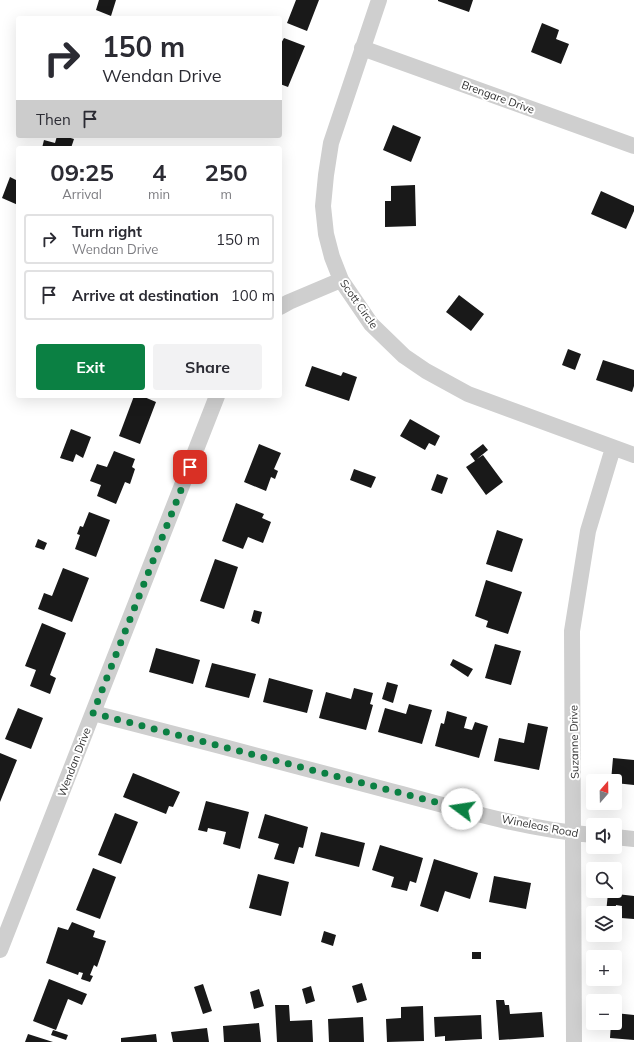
<!DOCTYPE html>
<meta charset="utf-8">
<style>
:root{--surface:#fff;--page:#f2f2f3;--text:#2b2b33;--muted:#7c7c81;--line:#e1e1e2;--accent:#0b8043}
body{margin:0;font-family:Mulish,sans-serif;background:var(--page);color:var(--text);height:100vh;display:flex;flex-direction:column;font-size:15px;white-space:nowrap}
*{box-sizing:border-box;margin:0}
p{font-size:13px;color:var(--muted)}
.icon{flex:none;width:22px;height:22px;fill:none;stroke:currentColor;stroke-width:2;stroke-linecap:round;stroke-linejoin:round}
.map{position:relative;flex:1;overflow:hidden}
.side{position:absolute;left:16px;top:146px;width:266px;height:252px;display:flex;flex-direction:column;background:var(--surface);border-radius:4px;box-shadow:0 4px 16px #0002}
.side>*{flex:none}
.banner{position:absolute;left:16px;top:16px;width:266px;height:122px;border-radius:4px;box-shadow:0 4px 16px #0002;background:#fff;color:var(--text);overflow:hidden}
.needle{width:26px;rotate:20deg}
.buttons{position:absolute;left:586px;top:774px;display:grid;gap:8px}
.buttons a{display:grid;place-items:center;width:36px;height:36px;border-radius:4px;background:var(--surface);box-shadow:0 4px 16px #0002;font-size:20px}
.pin{position:absolute;display:grid;place-items:center;width:34px;height:34px;color:#fff;margin:-17px;border-radius:8px;box-shadow:0 2px 6px #0006}
.me{position:absolute;width:44px;margin:-22px;rotate:284deg;stroke-linejoin:round;filter:drop-shadow(0 0 3px #0008)}
.turn{display:flex;align-items:center;gap:14px;height:84px;padding:0 20px;font-size:18px}
.turn .icon{width:52px;height:52px;stroke-width:2.5}
.turn b{display:block;font-size:28px;line-height:34px}
.then{display:flex;align-items:center;height:38px;padding:0 20px;background:#0003;gap:8px;font-size:15px}
.eta{display:flex;justify-content:space-evenly;align-items:center;height:68px;text-align:center}
.eta b{font-size:24px;font-weight:700;line-height:28px}
.primary-button{display:flex;gap:8px;margin-top:auto;padding:8px 20px}
.primary-button a{flex:1;height:46px;border-radius:4px;background:var(--accent);color:#fff;font-size:16px;font-weight:700;line-height:46px;text-align:center}
.primary-button a+a{background:var(--page);color:var(--text)}
ul{padding:0;list-style:none}
li{display:flex;align-items:center;gap:12px;height:50px;margin:0 8px 6px;padding:0 12px;border:2px solid var(--line);border-radius:4px}
li div{flex:1}
li b{display:block;font-size:15px}
li em{font-style:normal}
.map>svg:first-child{display:block}
.building{fill:#191919}
.lines{fill:none;stroke-linecap:round;stroke-linejoin:round}
.minor{stroke:#cfcfcf;stroke-width:16}
.route{stroke:#0b8043;stroke-width:7;stroke-dasharray:0 12.6}
.labels{text-anchor:middle;dominant-baseline:central;stroke-width:4;stroke-linejoin:round;paint-order:stroke}
.street-label{font-size:11px;fill:#323232;stroke:#fff}
</style>
<div class="map">
<svg width="634" height="1042" viewBox="0 0 634 1042">
<rect width="100%" height="100%" fill="#fff"/>
<path class="building" d="M 99,0 L 116,0 L 111,16 L 96,10 Z
M 296,0 L 319,0 L 307,31 L 287,23 Z
M 438,0 L 473,0 L 469,12 L 438,1 Z
M 542,23 L 559,30 L 556,39 L 569,44 L 561,64 L 531,52 Z
M 284,38 L 305,46 L 288,87 L 280,84 L 280,45 Z
M 393,125 L 421,137 L 411,162 L 383,150 Z
M 57,136 L 64,136 L 74,139 L 71,148 L 42,148 L 44,140 L 55,143 Z
M 10,177 L 18,181 L 18,205 L 2,198 Z
M 415,185 L 416,226 L 385,227 L 385,201 L 391,201 L 391,186 Z
M 601,191 L 634,206 L 634,211 L 626,229 L 591,214 Z
M 459,295 L 484,314 L 471,331 L 446,312 Z
M 568,349 L 581,354 L 575,370 L 562,365 Z
M 603,360 L 634,370 L 634,386 L 632,392 L 596,380 Z
M 312,366 L 341,376 L 343,372 L 357,377 L 349,401 L 305,386 Z
M 134,396 L 142,396 L 156,402 L 140,444 L 119,436 Z
M 410,419 L 440,436 L 435,446 L 429,443 L 425,450 L 400,436 Z
M 71,429 L 91,437 L 83,458 L 76,454 L 73,462 L 60,458 Z
M 259,444 L 281,453 L 274,469 L 278,471 L 275,479 L 271,477 L 266,491 L 244,482 Z
M 483,444 L 488,450 L 477,459 L 483,455 L 503,482 L 486,495 L 466,467 L 475,461 L 470,454 Z
M 114,451 L 135,459 L 132,467 L 135,469 L 130,484 L 125,482 L 116,504 L 97,496 L 101,485 L 90,481 L 97,464 L 107,467 Z
M 354,469 L 376,477 L 371,488 L 350,480 Z
M 437,474 L 448,478 L 442,494 L 431,490 Z
M 236,503 L 264,514 L 262,518 L 271,522 L 263,543 L 248,537 L 243,549 L 222,541 Z
M 89,512 L 110,520 L 96,557 L 75,549 L 80,535 L 77,534 L 80,526 L 83,527 Z
M 497,530 L 523,539 L 512,572 L 486,564 Z
M 38,539 L 47,543 L 44,550 L 35,547 Z
M 215,559 L 238,567 L 224,609 L 200,601 Z
M 63,568 L 89,578 L 72,622 L 38,609 L 44,593 L 52,596 Z
M 486,580 L 522,592 L 508,634 L 486,627 L 488,621 L 475,616 Z
M 254,610 L 262,612 L 259,624 L 251,621 Z
M 42,623 L 66,633 L 50,675 L 56,678 L 50,694 L 30,686 L 36,670 L 25,666 Z
M 495,644 L 521,651 L 511,685 L 485,678 Z
M 156,648 L 200,660 L 193,684 L 149,672 Z
M 453,659 L 473,669 L 468,677 L 450,665 Z
M 212,663 L 256,674 L 249,698 L 205,687 Z
M 269,678 L 313,690 L 307,713 L 263,702 Z
M 387,682 L 398,685 L 393,703 L 382,699 Z
M 354,688 L 373,693 L 370,704 L 373,705 L 366,730 L 319,718 L 326,692 L 351,699 Z
M 409,704 L 432,710 L 422,744 L 378,732 L 385,708 L 406,714 Z
M 18,708 L 43,718 L 31,749 L 5,739 Z
M 447,711 L 467,717 L 464,728 L 472,730 L 475,722 L 488,726 L 479,758 L 435,746 L 441,723 L 444,724 Z
M 528,723 L 548,727 L 539,770 L 494,761 L 499,738 L 524,743 Z
M 0,753 L 17,760 L 0,802 Z
M 613,758 L 634,760 L 634,785 L 615,783 L 615,781 L 611,781 Z
M 133,773 L 180,792 L 173,807 L 169,806 L 166,814 L 123,797 Z
M 206,801 L 249,812 L 240,849 L 223,844 L 226,832 L 208,828 L 207,832 L 198,830 Z
M 115,813 L 138,822 L 121,864 L 98,855 Z
M 265,814 L 308,827 L 303,848 L 299,847 L 294,864 L 274,859 L 279,844 L 258,838 Z
M 321,832 L 365,843 L 359,867 L 315,856 Z
M 380,845 L 423,858 L 416,883 L 410,881 L 407,891 L 391,887 L 394,877 L 372,870 Z
M 434,859 L 478,873 L 470,899 L 445,891 L 438,912 L 420,906 Z
M 93,868 L 116,877 L 100,919 L 76,910 Z
M 258,874 L 289,882 L 281,916 L 249,908 Z
M 494,876 L 531,883 L 526,909 L 489,902 Z
M 608,893 L 634,896 L 634,919 L 621,918 L 622,906 L 616,905 L 615,913 L 606,913 Z
M 72,922 L 95,931 L 93,937 L 106,941 L 97,967 L 94,965 L 90,975 L 93,976 L 90,982 L 81,979 L 83,973 L 79,972 L 78,975 L 46,963 L 58,927 L 68,930 Z
M 324,931 L 336,935 L 333,946 L 321,942 Z
M 472,952 L 481,952 L 481,959 L 472,959 Z
M 49,979 L 87,994 L 82,1005 L 68,999 L 56,1030 L 33,1021 Z
M 362,983 L 367,1000 L 357,1003 L 352,986 Z
M 203,984 L 212,1011 L 203,1014 L 194,987 Z
M 311,986 L 315,1001 L 306,1004 L 302,989 Z
M 259,989 L 264,1006 L 254,1009 L 250,992 Z
M 496,1000 L 504,1000 L 505,1005 L 509,1005 L 510,1014 L 542,1012 L 544,1037 L 499,1040 Z
M 275,1005 L 289,1005 L 290,1021 L 312,1020 L 313,1042 L 277,1042 Z
M 423,1006 L 424,1041 L 387,1042 L 386,1019 L 401,1018 L 401,1007 Z
M 615,1013 L 634,1015 L 634,1040 L 610,1038 L 611,1023 L 615,1023 Z
M 481,1015 L 482,1039 L 445,1041 L 445,1036 L 435,1037 L 434,1017 Z
M 363,1017 L 364,1042 L 329,1042 L 328,1019 Z
M 259,1023 L 261,1042 L 224,1042 L 223,1026 Z
M 207,1028 L 209,1042 L 173,1042 L 171,1032 Z
M 53,1030 L 68,1035 L 66,1040 L 51,1035 Z
M 28,1034 L 53,1042 L 25,1042 Z
M 156,1034 L 157,1042 L 121,1042 L 121,1038 Z"/>
<g class="lines">
<path class="minor" d="M 379,0 L 331,143 L 326,175 L 323,206 L 326,234 L 332,257 L 341,280 L 371,324 L 404,356 L 426,371 L 468,394 L 634,455
M 362,48 L 634,146
M 280,307 L 289,302 L 341,280
M 93,713 C 190,738 286,763 383,789 C 452,807 522,829 593,835
M 615,837 L 634,839
M 0,950 L 217,396
M 574,1042 L 572,631 L 588,531 L 613,448"/>
</g>
<g class="lines">
<path class="route" d="M 190,467 L 93,713 L 462,809"/>
</g>
<g class="labels">
<g class="street-label">
<text transform="translate(498 97) rotate(20)">Brengare Drive</text>
<text transform="translate(359 304) rotate(55)">Scott Circle</text>
<text transform="translate(574 742) rotate(-91)">Suzanne Drive</text>
<text transform="translate(74 762) rotate(-69)">Wendan Drive</text>
<text transform="translate(540 826) rotate(11)">Wineleas Road</text>
</g>
</g>
</svg>
<div class="buttons">
<a><svg class="needle" viewBox="-14 -14 28 28"><path d="M0-13l5 13h-10z" fill="#e53935"/><path d="M0 13l5-13h-10z" fill="#7c7c81"/></svg></a>
<a><svg class="icon" aria-label="sound" viewBox="0 0 24 24"><path d="M4 9h4l5-4v14l-5-4H4zM17 9q2 3 0 6"/></svg></a>
<a><svg class="icon" aria-label="search" viewBox="0 0 24 24"><circle cx="10" cy="10" r="6"/><path d="M15 15l6 6"/></svg></a>
<a><svg class="icon" aria-label="layers" viewBox="0 0 24 24"><path d="M12 4l9 5-9 5-9-5zM3 14l9 5 9-5"/></svg></a>
<a>+</a>
<a>−</a>
</div>
<div class="pin" style="left:190px;top:467px;background:#d93025"><svg class="icon" aria-label="arrive" viewBox="0 0 24 24"><path d="M6 21V4h12l-3 4 3 4H6"/></svg></div>
<svg class="me" style="left:462px;top:809px" viewBox="-20 -20 40 40"><circle r="19" fill="#fff"/><path d="M0-13L10 11 0 6-10 11z" fill="#0b8043"/></svg>
<div class="banner">
<div class="turn"><svg class="icon" aria-label="right" viewBox="0 0 24 24"><path d="M7 20v-9h11M14 6l5 5-5 5"/></svg><div><b>150 m</b>Wendan Drive</div></div>
<div class="then">Then<svg class="icon" aria-label="arrive" viewBox="0 0 24 24"><path d="M6 21V4h12l-3 4 3 4H6"/></svg></div>
</div>
<section class="side">
<div class="eta">
<div><b>09:25</b><p>Arrival</p></div>
<div><b>4</b><p>min</p></div>
<div><b>250</b><p>m</p></div>
</div>
<ul>
<li><svg class="icon" aria-label="right" viewBox="0 0 24 24"><path d="M7 20v-9h11M14 6l5 5-5 5"/></svg><div><b>Turn right</b><p>Wendan Drive</p></div><em>150 m</em></li>
<li><svg class="icon" aria-label="arrive" viewBox="0 0 24 24"><path d="M6 21V4h12l-3 4 3 4H6"/></svg><div><b>Arrive at destination</b></div><em>100 m</em></li>
</ul>
<div class="primary-button"><a>Exit</a><a>Share</a></div>
</section>
</div>
